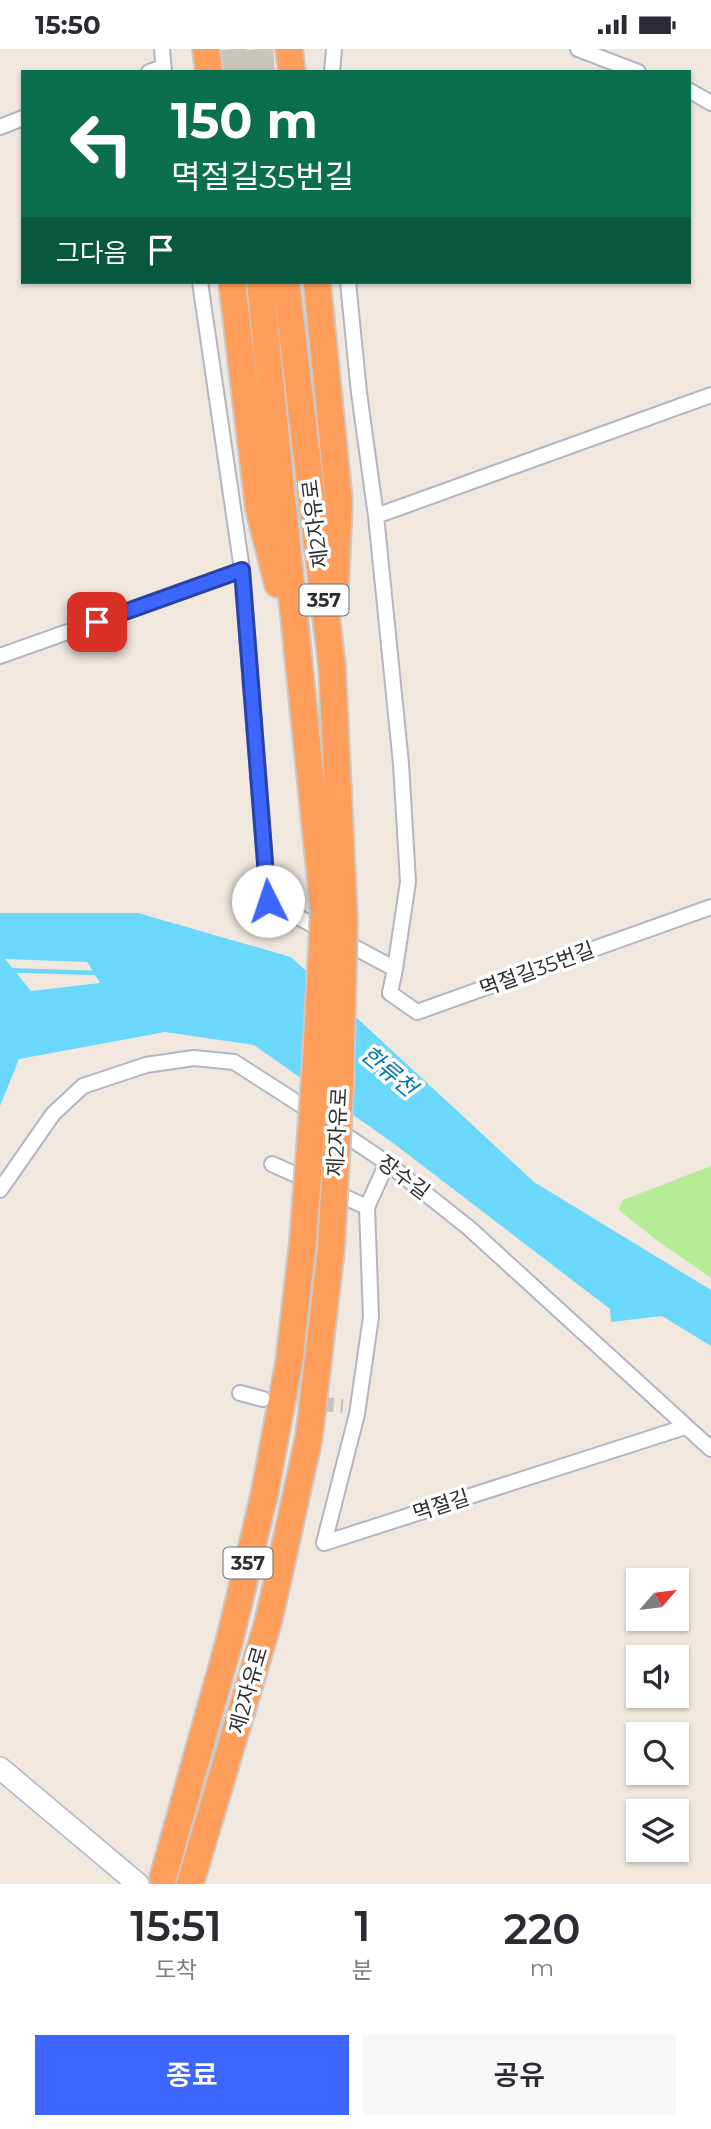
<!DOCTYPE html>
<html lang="ko">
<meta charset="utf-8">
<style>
:root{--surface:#fff;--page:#f7f7f7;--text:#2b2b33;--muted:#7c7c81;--accent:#3d66ff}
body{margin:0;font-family:Montserrat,"Noto Sans KR",sans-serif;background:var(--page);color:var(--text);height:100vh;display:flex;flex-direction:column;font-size:26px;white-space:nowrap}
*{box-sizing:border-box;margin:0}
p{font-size:23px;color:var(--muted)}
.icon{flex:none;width:38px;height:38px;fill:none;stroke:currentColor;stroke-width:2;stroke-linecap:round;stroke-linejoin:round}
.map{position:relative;height:1835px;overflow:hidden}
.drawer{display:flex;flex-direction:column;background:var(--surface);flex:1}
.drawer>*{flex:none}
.banner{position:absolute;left:21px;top:21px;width:670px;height:214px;border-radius:0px;box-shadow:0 2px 5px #0004;background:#0b6e4f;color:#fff;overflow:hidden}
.needle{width:46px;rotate:62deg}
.fabs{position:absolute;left:626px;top:1519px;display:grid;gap:14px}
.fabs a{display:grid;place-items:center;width:63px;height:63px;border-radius:0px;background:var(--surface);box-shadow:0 2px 5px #0004;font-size:35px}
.pin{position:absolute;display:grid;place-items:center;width:60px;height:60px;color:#fff;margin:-30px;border-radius:14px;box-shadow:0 4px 10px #0006}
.me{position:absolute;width:77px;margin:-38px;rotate:356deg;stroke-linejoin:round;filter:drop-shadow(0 0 5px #0008)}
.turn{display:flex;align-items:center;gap:24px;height:147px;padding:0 35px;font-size:32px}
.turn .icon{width:91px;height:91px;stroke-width:2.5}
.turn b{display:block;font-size:49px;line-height:60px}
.then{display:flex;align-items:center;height:66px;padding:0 35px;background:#0003;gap:14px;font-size:26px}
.eta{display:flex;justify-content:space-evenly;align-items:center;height:119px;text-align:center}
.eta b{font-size:42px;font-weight:600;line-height:49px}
.button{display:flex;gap:14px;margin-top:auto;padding:14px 35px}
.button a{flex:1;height:80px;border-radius:0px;background:var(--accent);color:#fff;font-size:28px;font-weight:600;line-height:80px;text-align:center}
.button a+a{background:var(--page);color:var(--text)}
.status{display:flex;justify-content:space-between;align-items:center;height:49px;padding:0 35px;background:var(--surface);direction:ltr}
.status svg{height:19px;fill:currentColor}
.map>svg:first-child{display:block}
.green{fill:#b6eb97}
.water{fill:#69d8fb;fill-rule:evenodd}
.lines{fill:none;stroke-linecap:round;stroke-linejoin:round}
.stream{stroke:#69d8fb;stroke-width:4.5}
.street-tunnel{stroke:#c9c3bc;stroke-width:14;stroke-dasharray:14 7;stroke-linecap:butt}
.highway-tunnel{stroke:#c9c3bc;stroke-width:26;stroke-dasharray:26 13;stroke-linecap:butt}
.street-casing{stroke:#b3b6c2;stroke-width:18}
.secondary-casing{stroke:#b3b6c2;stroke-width:24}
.highway-casing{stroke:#c9c9c9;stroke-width:30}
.street{stroke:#fff;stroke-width:14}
.secondary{stroke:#fff;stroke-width:21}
.highway{stroke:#ff9e5b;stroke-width:26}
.highway-bridge-casing{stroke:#c9c9c9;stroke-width:30;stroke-linecap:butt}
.highway-bridge{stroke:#ff9e5b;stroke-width:26}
.route-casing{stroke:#2842a6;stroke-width:18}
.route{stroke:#3d66ff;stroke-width:12}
.labels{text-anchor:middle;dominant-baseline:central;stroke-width:7;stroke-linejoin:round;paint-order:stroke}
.shield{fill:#fff;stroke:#6d6d6d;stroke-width:2}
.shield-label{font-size:19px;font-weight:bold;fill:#2e2e2e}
.street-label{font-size:21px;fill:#2e2e2e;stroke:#fff}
.water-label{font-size:23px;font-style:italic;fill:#0077af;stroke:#fff}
</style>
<div class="status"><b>15:50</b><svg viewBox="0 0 49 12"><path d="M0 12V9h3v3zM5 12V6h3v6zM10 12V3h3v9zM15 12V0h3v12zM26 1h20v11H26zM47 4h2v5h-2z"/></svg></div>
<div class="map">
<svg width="711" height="1835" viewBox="0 0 711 1835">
<rect width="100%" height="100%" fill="#f0e8df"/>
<path class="green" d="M 711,1117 L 711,1229 L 655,1190 L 619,1161 L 623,1151 Z"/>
<path class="water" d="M 0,864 L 138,864 L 291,908 L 534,1133 L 711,1241 L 711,1297 L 662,1267 L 611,1273 L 610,1260 L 393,1094 L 254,996 L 165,983 L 19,1010 L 0,1057 ZM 5,910 L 87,913 L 100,934 L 31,942 Z"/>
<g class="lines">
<path class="stream" d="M 0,921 L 98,924"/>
<path class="street-tunnel" d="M 278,1351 L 343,1357"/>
<path class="highway-tunnel" d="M 234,0 L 236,23
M 260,0 L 262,23"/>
<g class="street-casing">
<path id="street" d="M 162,0 L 164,23
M 578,0 L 638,23
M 149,23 L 163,18
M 332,23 L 334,0
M 690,42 L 711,54
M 0,78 L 23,69
M 200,233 L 242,521 L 268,852 L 395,920 L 408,833 L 401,715 L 376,467 L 359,344 L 348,233
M 376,467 L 711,346
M 0,607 L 242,521
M 395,920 L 390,944 L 417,963 L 711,858
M 335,1079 L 387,1114 L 469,1179 L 711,1400
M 387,1114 L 367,1158 L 371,1268 L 357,1365 L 324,1494 L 685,1378
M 272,1115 L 312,1133
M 0,1141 L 53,1065 L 83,1037 L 146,1016 L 194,1009 L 234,1013 L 315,1065
M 331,1142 L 367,1158
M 240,1344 L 263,1350"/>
</g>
<g class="secondary-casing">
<path id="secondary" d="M 0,1719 L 138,1835"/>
</g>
<g class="highway-casing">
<path id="highway" d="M 206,0 L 209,23
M 289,0 L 292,23
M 232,233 L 259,460 L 278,535
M 260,233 L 324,861
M 286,233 L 332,617 L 344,871
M 317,233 L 339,453 L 335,538
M 163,1829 L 230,1590 L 264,1447 L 289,1314 L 303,1193
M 190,1835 L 269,1570 L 309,1388 L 331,1200"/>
</g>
<use href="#street" class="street"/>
<use href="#secondary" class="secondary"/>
<use href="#highway" class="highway"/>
<g class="highway-bridge-casing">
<path id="highway-bridge" d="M 303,1193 L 315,1029 L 324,861
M 331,1200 L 340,1038 L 344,871"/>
</g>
<use href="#highway-bridge" class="highway-bridge"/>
</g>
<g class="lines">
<g class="route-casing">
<path id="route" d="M 97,573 L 242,521 L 268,852"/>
</g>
<use href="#route" class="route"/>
</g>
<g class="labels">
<g class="shield">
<rect x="299.5" y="535.5" width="49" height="31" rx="5"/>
<rect x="223.5" y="1498.5" width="49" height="31" rx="5"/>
</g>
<g class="shield-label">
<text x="324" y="551">357</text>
<text x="248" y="1514">357</text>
</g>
<g class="street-label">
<text transform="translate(315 475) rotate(-97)">제2자유로</text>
<text transform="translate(537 920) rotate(-20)">멱절길35번길</text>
<text transform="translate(337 1083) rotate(-87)">제2자유로</text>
<text transform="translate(404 1128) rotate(37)">장수길</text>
<text transform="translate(441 1456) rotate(-18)">멱절길</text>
<text transform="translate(248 1641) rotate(-74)">제2자유로</text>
</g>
<g class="water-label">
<text transform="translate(389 1022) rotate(40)">한류천</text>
</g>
</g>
</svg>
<div class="fabs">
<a><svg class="needle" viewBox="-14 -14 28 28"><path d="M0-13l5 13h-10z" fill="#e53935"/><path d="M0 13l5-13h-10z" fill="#7c7c81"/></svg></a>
<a><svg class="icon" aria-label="sound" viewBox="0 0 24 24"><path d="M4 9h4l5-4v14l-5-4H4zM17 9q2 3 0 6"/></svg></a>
<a><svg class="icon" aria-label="search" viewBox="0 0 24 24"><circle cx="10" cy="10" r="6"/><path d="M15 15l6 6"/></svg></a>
<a><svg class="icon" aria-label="layers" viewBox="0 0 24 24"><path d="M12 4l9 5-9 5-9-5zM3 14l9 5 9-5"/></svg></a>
</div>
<div class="pin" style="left:97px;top:573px;background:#d93025"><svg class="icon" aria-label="arrive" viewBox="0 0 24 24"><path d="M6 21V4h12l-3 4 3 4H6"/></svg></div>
<svg class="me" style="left:268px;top:852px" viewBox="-20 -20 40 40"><circle r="19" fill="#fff"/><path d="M0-13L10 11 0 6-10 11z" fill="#3d66ff"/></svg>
<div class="banner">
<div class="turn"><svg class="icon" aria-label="left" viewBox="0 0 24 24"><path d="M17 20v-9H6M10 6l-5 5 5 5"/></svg><div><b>150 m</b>멱절길35번길</div></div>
<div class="then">그다음<svg class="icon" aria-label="arrive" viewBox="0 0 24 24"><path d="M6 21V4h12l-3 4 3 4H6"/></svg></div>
</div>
</div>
<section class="drawer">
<div class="eta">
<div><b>15:51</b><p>도착</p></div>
<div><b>1</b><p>분</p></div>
<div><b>220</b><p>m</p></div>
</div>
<div class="button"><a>종료</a><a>공유</a></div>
</section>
